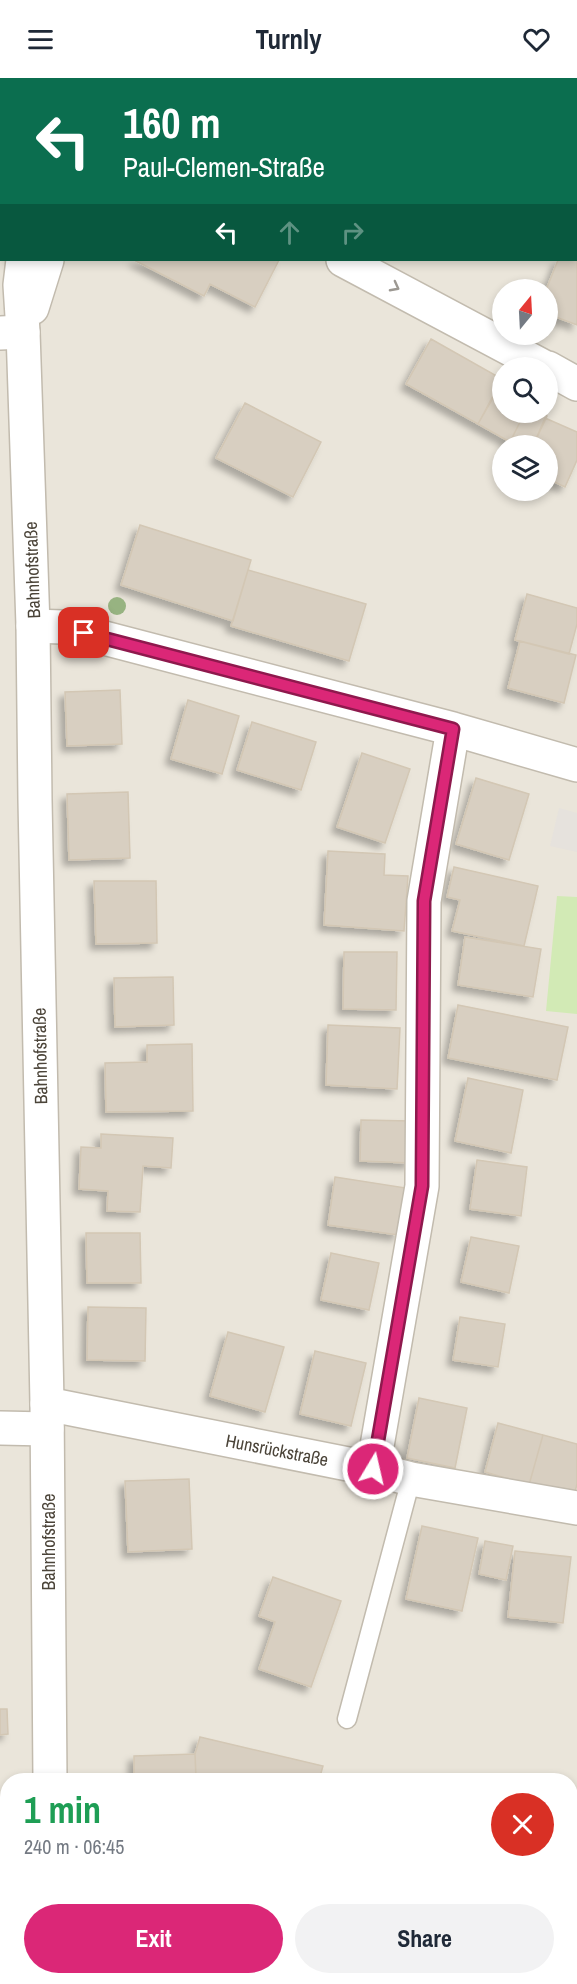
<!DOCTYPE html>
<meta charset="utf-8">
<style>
:root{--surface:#fff;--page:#f2f2f3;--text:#1f2937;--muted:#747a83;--accent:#db2777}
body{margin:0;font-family:"Archivo Narrow",sans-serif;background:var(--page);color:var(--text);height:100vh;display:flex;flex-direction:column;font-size:22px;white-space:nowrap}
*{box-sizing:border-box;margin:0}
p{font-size:20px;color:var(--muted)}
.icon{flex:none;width:33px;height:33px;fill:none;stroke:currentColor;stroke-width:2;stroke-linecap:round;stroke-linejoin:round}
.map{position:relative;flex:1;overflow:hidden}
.panel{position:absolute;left:0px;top:1695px;width:578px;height:212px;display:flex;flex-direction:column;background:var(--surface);border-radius:24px 24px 0 0;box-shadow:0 3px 9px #0003}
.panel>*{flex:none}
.top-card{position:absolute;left:0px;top:0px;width:578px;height:183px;box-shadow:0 3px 9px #0003;background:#0b6e4f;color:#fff;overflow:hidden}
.needle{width:39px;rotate:18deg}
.buttons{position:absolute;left:492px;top:201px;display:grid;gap:12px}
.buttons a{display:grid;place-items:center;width:66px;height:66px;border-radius:50%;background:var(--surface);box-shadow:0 3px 9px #0003;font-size:30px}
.pin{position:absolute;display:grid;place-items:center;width:51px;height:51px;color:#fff;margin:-26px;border-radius:12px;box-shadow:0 3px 9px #0006}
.me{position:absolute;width:66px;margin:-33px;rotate:9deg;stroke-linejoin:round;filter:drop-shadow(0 0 4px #0008)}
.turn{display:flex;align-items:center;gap:21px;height:126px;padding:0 24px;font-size:27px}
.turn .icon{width:78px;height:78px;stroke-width:2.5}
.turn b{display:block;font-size:42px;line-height:51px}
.lanes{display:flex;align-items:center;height:57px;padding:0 24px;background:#0003;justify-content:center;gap:30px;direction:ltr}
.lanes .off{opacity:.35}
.round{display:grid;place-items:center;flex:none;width:63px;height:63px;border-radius:32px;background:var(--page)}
.overview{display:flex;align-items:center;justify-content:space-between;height:102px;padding:0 24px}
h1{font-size:36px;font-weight:800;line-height:45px;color:#1e9e55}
.primary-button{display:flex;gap:12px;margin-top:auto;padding:12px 24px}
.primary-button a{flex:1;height:69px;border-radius:36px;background:var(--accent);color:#fff;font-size:24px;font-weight:800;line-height:69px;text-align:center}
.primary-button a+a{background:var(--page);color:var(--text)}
header{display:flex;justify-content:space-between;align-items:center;height:78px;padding:0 24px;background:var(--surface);font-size:27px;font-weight:800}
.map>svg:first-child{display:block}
.residential{fill:#eae5da;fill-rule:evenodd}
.industrial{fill:#e6e2dd}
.green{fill:#d2eab5}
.building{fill:#d8cfc1;stroke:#d3c7b4;stroke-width:1.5;filter:url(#shadow)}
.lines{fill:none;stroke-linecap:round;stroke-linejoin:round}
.service-casing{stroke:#c2bbae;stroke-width:21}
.minor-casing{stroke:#c2bbae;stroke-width:36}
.tertiary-casing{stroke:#c2bbae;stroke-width:36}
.service{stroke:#fff;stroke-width:18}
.minor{stroke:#fff;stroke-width:33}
.tertiary{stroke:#fff;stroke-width:33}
.tree{fill:#97b381}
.oneway{stroke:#9c9892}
.route-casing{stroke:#8e194d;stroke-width:15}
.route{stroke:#db2777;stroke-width:10}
.labels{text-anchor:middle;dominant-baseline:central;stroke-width:6;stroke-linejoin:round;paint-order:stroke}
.street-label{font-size:18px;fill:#4b4439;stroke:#fff}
</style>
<header><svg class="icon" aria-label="menu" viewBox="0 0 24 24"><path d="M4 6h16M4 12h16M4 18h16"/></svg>Turnly<svg class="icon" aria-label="heart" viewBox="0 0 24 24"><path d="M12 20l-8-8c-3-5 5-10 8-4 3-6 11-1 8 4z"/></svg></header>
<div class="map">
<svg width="577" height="1906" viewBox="0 0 577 1906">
<defs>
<filter id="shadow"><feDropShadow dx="-5.5" dy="5.5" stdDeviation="3" flood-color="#0004"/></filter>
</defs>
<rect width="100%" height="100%" fill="#f6f3ec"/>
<path class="residential" d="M 0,0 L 577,0 L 577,1906 L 0,1906 ZM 2,2 L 576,2 L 576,182 L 2,182 ZM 502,212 L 548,212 L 548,256 L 502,256 ZM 502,290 L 548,290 L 548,334 L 502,334 ZM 502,368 L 548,368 L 548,412 L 502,412 ZM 8,1702 L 570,1702 L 570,1899 L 8,1899 Z"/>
<path class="industrial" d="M 559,730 L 577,735 L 577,774 L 550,768 Z"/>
<path class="green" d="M 557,818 L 577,819 L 577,936 L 546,933 Z"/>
<path class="building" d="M 576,169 L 577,169 L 577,247 L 548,236 L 554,220 L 548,218 L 546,212 L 558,182 L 576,182 Z
M 134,182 L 279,182 L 255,229 L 210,206 L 204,218 Z
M 431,261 L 502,301 L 478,346 L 406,306 Z
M 497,313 L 502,316 L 502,334 L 525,334 L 510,364 L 478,346 Z
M 245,325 L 321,364 L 293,419 L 216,380 Z
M 525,334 L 540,334 L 547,338 L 533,368 L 517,368 L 510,364 Z
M 545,340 L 577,354 L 577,382 L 565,409 L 548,401 L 548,368 L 533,368 Z
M 140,447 L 251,482 L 233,543 L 121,507 Z
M 248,492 L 366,526 L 349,583 L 231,548 Z
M 527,516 L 577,530 L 577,546 L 569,576 L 515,562 Z
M 520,563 L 576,577 L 564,625 L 508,610 Z
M 120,612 L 122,666 L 67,668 L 65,614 Z
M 188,622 L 239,638 L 222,696 L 171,681 Z
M 252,644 L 316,664 L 301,712 L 237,692 Z
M 362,675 L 410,691 L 385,765 L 337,749 Z
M 476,700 L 529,716 L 509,782 L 456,766 Z
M 128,714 L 130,780 L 69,782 L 67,716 Z
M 328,773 L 385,776 L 384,797 L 408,798 L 404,853 L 324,847 Z
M 454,789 L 538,808 L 524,868 L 452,853 L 460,822 L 447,819 Z
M 94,803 L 156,803 L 157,865 L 96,866 Z
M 465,859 L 541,871 L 533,919 L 458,907 Z
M 344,874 L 397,874 L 396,932 L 343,931 Z
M 173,899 L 174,947 L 115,949 L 114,900 Z
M 458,927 L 568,949 L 557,1002 L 448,980 Z
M 328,947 L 400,950 L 397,1011 L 326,1007 Z
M 192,966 L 193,1033 L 106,1034 L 105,985 L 147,984 L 147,967 Z
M 468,1000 L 523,1012 L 511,1075 L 455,1063 Z
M 361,1042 L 412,1043 L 411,1085 L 360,1083 Z
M 101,1056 L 173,1060 L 171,1090 L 143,1088 L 140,1134 L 107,1133 L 108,1113 L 79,1111 L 81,1069 L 101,1070 Z
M 477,1082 L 527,1089 L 521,1138 L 470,1131 Z
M 335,1099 L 406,1110 L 398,1157 L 328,1147 Z
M 86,1155 L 140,1155 L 141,1205 L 87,1205 Z
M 471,1159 L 519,1168 L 509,1215 L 461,1204 Z
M 331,1175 L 379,1185 L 369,1232 L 321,1222 Z
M 88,1229 L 146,1230 L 145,1283 L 87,1282 Z
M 460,1239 L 505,1246 L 498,1289 L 453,1282 Z
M 228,1254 L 284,1269 L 265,1334 L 210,1318 Z
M 315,1273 L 366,1285 L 351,1348 L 300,1336 Z
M 419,1320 L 467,1330 L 455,1390 L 407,1380 Z
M 498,1345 L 543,1357 L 529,1407 L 485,1394 Z
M 543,1357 L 577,1366 L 577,1406 L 574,1418 L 529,1407 Z
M 189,1401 L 192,1471 L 128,1474 L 125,1403 Z
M 422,1448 L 478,1460 L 462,1533 L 406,1521 Z
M 485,1463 L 513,1468 L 506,1502 L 479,1496 Z
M 515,1473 L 571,1479 L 563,1545 L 508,1539 Z
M 273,1499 L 341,1523 L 311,1609 L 259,1591 L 275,1544 L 259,1538 Z
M 0,1631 L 7,1631 L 8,1656 L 0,1657 Z
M 200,1659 L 323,1688 L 319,1702 L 211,1702 L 196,1698 L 195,1676 Z
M 195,1676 L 196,1702 L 134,1702 L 134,1678 Z
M 0,1871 L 3,1871 L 4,1906 L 0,1906 Z
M 237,1899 L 267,1899 L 266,1904 L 235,1905 Z"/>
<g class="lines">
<g class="service-casing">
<path id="service" d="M 347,1641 L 411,1401
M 0,1856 L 8,1856"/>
</g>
<g class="minor-casing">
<path id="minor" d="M 0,13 L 2,13
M 0,47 L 2,48
M 343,182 L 546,290
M 0,255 L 23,254
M 548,290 L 577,306
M 33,548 L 62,549 L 453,651 L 577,687
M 47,1326 L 373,1391 L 411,1401 L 577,1430
M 0,1350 L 47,1351
M 373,1391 L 422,1108 L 424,823 L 453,651
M 570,1775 L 573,1763
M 538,1906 L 540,1899"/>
</g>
<g class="tertiary-casing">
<path id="tertiary" d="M 108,0 L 110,2
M 22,2 L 23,0
M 145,2 L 146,0
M 23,182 L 20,207 L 23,254 L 33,548 L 35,722 L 47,1326 L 50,1702
M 32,230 L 47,182
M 51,1899 L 51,1906"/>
</g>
<use href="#service" class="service"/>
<use href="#minor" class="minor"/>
<use href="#tertiary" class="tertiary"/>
</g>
<circle class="tree" cx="117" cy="528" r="9"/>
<defs><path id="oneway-chevron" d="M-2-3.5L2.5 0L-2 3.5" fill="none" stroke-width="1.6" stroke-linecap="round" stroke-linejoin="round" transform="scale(1.5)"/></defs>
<use class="oneway" href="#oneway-chevron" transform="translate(395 209) rotate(28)"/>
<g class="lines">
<g class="route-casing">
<path id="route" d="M 84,555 L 453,651 L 424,823 L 422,1108 L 373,1391"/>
</g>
<use href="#route" class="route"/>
</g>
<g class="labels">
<g class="street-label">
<text transform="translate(32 492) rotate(-92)">Bahnhofstraße</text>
<text transform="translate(40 978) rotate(-91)">Bahnhofstraße</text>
<text transform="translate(277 1372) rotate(11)">Hunsrückstraße</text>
<text transform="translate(48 1464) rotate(-90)">Bahnhofstraße</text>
</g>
</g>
</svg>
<div class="buttons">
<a><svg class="needle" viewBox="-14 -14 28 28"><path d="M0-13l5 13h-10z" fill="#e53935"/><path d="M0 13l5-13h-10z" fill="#747a83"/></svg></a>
<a><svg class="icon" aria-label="search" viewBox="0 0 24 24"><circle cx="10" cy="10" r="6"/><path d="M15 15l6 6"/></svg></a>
<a><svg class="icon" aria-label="layers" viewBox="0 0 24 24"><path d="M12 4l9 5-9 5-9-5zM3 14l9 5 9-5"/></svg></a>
</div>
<div class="pin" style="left:84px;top:555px;background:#d93025"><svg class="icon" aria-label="arrive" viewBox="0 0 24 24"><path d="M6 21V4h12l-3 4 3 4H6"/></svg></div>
<svg class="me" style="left:373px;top:1391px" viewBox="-20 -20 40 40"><circle r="17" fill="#db2777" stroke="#fff" stroke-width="3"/><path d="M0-11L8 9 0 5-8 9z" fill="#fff"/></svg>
<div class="top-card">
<div class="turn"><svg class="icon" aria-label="left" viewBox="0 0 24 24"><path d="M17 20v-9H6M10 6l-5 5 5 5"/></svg><div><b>160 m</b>Paul-Clemen-Straße</div></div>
<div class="lanes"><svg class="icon" aria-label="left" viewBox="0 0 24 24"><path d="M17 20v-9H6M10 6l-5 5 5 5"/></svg><svg class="icon off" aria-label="ahead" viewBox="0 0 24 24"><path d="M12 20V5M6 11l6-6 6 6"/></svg><svg class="icon off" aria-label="right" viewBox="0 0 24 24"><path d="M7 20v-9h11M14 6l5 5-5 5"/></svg></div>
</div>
<section class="panel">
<div class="overview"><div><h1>1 min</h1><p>240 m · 06:45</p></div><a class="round" style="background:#d93025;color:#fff"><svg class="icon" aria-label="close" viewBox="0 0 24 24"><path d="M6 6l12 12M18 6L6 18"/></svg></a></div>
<div class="primary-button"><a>Exit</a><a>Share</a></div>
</section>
</div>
